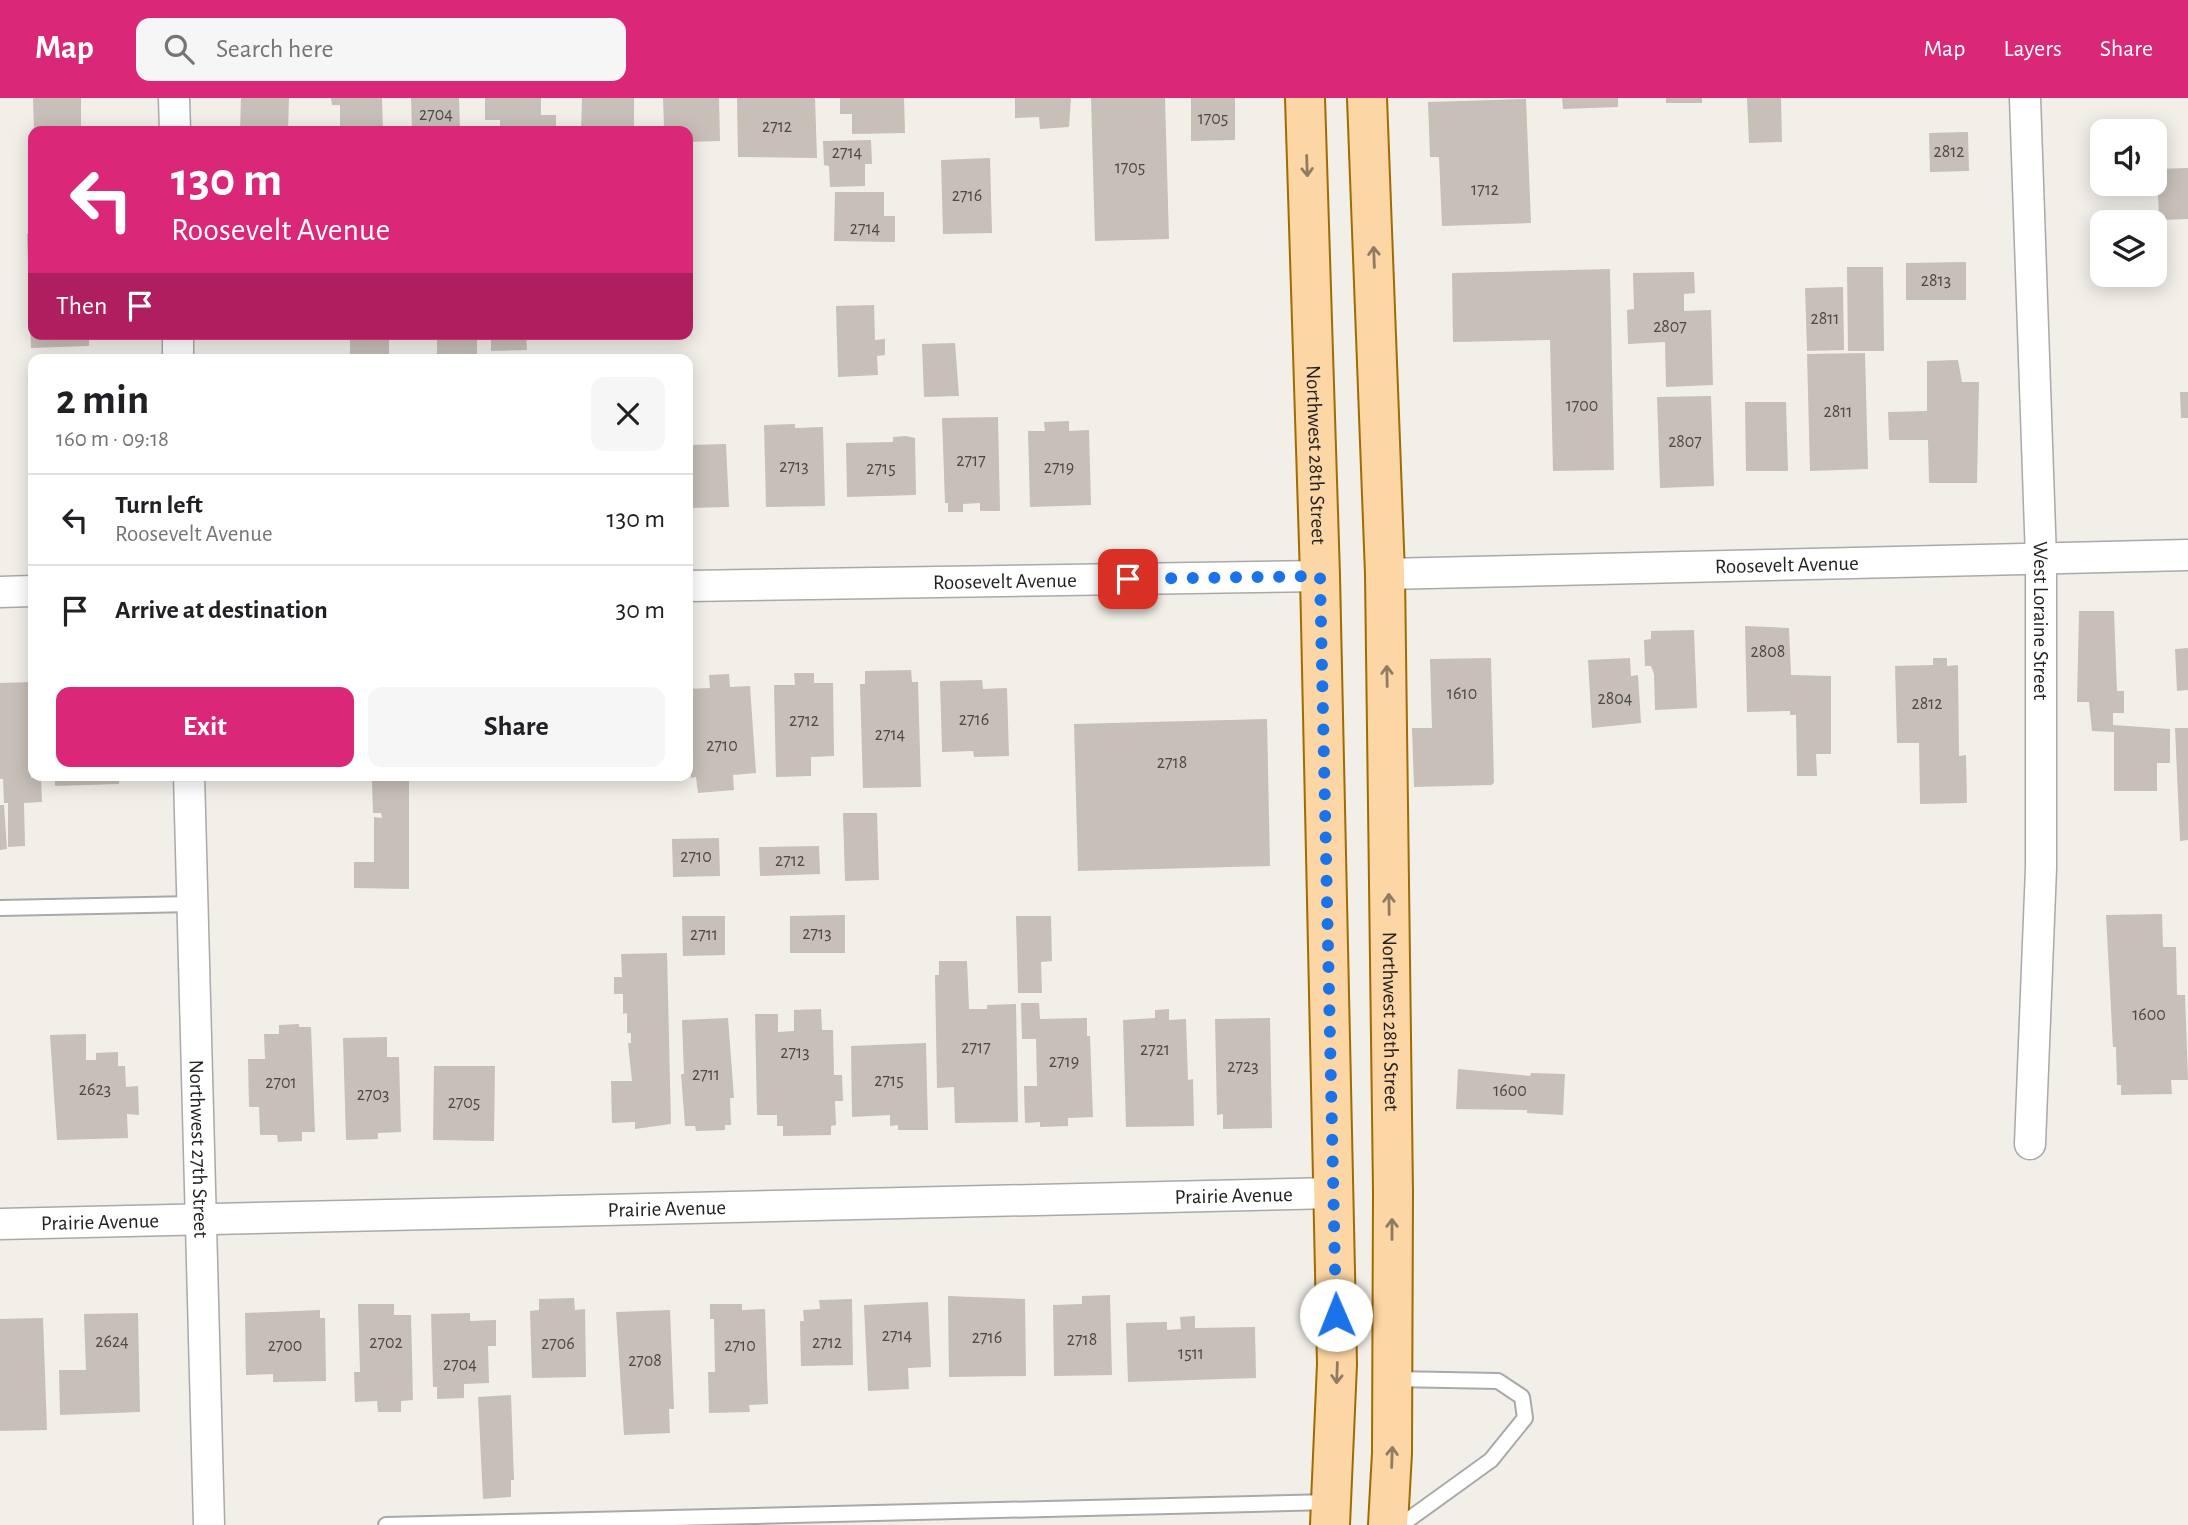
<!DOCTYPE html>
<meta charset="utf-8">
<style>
:root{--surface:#fff;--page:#f6f6f6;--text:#202124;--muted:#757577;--line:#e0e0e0;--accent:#db2777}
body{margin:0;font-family:"Alegreya Sans",sans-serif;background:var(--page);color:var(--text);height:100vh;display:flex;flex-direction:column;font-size:26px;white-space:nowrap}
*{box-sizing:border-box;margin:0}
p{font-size:23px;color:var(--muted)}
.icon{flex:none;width:38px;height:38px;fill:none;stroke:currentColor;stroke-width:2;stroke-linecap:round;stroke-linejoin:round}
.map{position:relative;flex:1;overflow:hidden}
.sheet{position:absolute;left:28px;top:256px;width:665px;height:427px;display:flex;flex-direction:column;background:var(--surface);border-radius:14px;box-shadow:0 4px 18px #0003}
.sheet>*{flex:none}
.guide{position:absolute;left:28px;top:28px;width:665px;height:214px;border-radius:14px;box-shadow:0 4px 18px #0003;background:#db2777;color:#fff;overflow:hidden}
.fabs{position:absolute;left:2090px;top:21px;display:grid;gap:14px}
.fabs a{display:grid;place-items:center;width:77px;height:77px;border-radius:14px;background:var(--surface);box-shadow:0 4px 18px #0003;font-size:35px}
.pin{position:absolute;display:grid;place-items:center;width:60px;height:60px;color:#fff;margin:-30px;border-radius:14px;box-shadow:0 4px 10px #0006}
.me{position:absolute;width:77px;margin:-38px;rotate:359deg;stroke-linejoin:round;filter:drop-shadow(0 0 5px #0008)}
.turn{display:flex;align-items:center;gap:24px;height:147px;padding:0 28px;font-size:32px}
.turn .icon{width:91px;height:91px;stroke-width:2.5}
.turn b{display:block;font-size:49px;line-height:60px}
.then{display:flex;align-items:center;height:66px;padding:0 28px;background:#0003;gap:14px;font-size:26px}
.round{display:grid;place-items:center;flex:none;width:74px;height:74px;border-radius:14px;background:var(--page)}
.head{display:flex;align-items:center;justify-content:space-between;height:119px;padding:0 28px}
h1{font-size:42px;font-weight:600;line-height:52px}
.primary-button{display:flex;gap:14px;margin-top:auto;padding:14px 28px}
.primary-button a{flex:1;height:80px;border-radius:14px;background:var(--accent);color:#fff;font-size:28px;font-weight:600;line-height:80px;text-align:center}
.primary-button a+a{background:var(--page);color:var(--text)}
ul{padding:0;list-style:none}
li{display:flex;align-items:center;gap:21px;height:91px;padding:0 28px;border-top:2px solid var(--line)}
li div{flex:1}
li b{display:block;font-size:26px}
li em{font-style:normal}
header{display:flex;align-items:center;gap:42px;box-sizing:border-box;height:98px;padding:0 35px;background:var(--accent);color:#fff}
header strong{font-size:33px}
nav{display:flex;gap:38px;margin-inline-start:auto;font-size:24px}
.search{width:490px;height:63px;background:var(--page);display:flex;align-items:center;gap:18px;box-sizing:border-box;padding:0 24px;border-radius:14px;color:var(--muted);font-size:26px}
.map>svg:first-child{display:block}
.building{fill:#c7bfb8}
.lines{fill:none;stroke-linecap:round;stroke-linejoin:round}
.lane-casing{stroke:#a9a9a9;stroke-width:18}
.street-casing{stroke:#a9a9a9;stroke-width:33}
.primary-casing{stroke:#a06b00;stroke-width:42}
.lane{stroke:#fff;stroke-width:14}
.street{stroke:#fff;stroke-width:30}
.primary{stroke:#fcd6a4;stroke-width:38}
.oneway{stroke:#8f7c63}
.route{stroke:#1a73e8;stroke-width:12;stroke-dasharray:0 21.6}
.labels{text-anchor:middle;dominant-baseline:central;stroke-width:7;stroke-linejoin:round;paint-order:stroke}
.number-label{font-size:18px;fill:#4b4948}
.street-label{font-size:21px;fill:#222;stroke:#fff}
</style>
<header>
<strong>Map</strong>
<div class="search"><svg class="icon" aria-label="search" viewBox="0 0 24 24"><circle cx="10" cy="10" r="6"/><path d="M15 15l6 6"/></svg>Search here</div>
<nav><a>Map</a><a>Layers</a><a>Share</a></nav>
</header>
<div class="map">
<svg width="2188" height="1427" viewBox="0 0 2188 1427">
<rect width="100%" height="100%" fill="#f2efe9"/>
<path class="building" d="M 33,0 L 81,0 L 81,33 L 34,33 Z
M 241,0 L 289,0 L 288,33 L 240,33 Z
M 331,0 L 382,0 L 383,32 L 340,33 L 340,7 L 332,7 Z
M 411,0 L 459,0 L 460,33 L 412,33 Z
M 485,0 L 541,0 L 541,17 L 556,17 L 556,33 L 500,33 L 500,22 L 485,22 Z
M 582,0 L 634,0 L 634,29 L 642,29 L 642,33 L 581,33 Z
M 663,0 L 719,0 L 720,43 L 688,44 L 688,33 L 673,33 L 673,28 L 664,29 Z
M 737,0 L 815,0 L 817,60 L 738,59 Z
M 840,0 L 904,0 L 905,35 L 852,36 L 852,16 L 840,16 Z
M 1015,0 L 1071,0 L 1069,29 L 1040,31 L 1039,19 L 1015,20 Z
M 1091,0 L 1165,0 L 1169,141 L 1095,143 Z
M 1191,0 L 1235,0 L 1235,42 L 1191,43 Z
M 1562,0 L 1618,0 L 1618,9 L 1563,11 Z
M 1666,0 L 1702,0 L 1702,5 L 1666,5 Z
M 1747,0 L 1781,0 L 1782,44 L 1749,45 Z
M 1526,1 L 1531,125 L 1442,128 L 1439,59 L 1430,59 L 1428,4 Z
M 1968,34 L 1969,73 L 1930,74 L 1929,35 Z
M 871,42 L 872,66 L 865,66 L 865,88 L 830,89 L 829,68 L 824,67 L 823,43 Z
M 990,60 L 992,135 L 943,136 L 941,62 Z
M 2188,70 L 2188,121 L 2159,122 L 2157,71 Z
M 835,94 L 884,94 L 884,118 L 895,118 L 895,144 L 834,143 Z
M 27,136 L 33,136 L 33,236 L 89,236 L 89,248 L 31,250 Z
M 1966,164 L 1966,202 L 1906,202 L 1906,165 Z
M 1847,169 L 1883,169 L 1884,253 L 1848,253 Z
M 1610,171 L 1614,372 L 1553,373 L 1550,242 L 1453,244 L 1452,175 Z
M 1694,174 L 1695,195 L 1684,196 L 1684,213 L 1711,212 L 1713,287 L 1666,289 L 1665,244 L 1628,246 L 1627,212 L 1634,211 L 1633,175 Z
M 1843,189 L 1844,252 L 1807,253 L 1805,190 Z
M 874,207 L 875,242 L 885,241 L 885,257 L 877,258 L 878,277 L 838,279 L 836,208 Z
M 350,236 L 389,236 L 389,259 L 350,260 Z
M 437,236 L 477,236 L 477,258 L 437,258 Z
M 491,236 L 526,236 L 527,252 L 491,253 Z
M 955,245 L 959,298 L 924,299 L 922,246 Z
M 1865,255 L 1868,371 L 1810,373 L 1807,256 Z
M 1958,262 L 1962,284 L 1979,284 L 1977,385 L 1929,385 L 1928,342 L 1889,342 L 1888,314 L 1927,313 L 1927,263 Z
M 2180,294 L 2188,294 L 2188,320 L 2181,320 Z
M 1711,298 L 1714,388 L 1660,390 L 1657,299 Z
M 1745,304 L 1786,304 L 1788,373 L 1746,373 Z
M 998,319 L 1000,413 L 980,413 L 980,405 L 963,406 L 963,414 L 948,414 L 948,405 L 945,405 L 942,320 Z
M 1069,323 L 1069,333 L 1089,332 L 1091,407 L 1030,409 L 1028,333 L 1045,333 L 1044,324 Z
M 795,326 L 795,330 L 823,329 L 825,408 L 766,409 L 764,327 Z
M 906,338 L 915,340 L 916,397 L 847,399 L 846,345 L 893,344 L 893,339 Z
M 726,346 L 729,409 L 688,410 L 688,347 Z
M 2079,513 L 2114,513 L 2117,593 L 2124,593 L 2124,615 L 2113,615 L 2113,627 L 2170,631 L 2170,665 L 2157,665 L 2157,693 L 2114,693 L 2114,634 L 2092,633 L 2089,604 L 2077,604 Z
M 1745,528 L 1789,530 L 1791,577 L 1831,578 L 1831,656 L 1816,656 L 1817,678 L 1797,678 L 1796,617 L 1790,617 L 1790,613 L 1747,614 Z
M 1694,532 L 1697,610 L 1655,612 L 1654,576 L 1651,568 L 1645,568 L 1644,542 L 1651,541 L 1651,533 Z
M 2188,550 L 2188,592 L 2177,593 L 2175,551 Z
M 1491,560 L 1494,685 L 1491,687 L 1414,689 L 1412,630 L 1432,630 L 1430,561 Z
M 1630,560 L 1631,578 L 1638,577 L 1641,625 L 1592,630 L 1588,562 Z
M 1933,560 L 1947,560 L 1947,568 L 1958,567 L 1959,658 L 1966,657 L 1967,705 L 1920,706 L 1919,645 L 1897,645 L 1895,568 L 1933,567 Z
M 911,572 L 912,584 L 918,584 L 921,689 L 863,690 L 860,586 L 865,586 L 865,573 Z
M 794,575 L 814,575 L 814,585 L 833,585 L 834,658 L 811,659 L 811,678 L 776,679 L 774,587 L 795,587 Z
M 729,576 L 730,589 L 750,588 L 756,675 L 733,677 L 734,692 L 698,695 L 696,679 L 691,680 L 688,591 L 710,590 L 709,577 Z
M 982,582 L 983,591 L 1007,590 L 1009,658 L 974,659 L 973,653 L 942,654 L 940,583 Z
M 33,584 L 31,680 L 41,680 L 42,704 L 24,705 L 25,748 L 8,749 L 8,705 L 4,705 L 3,681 L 0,681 L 0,585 Z
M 1267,621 L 1270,768 L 1078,773 L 1074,626 Z
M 2175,630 L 2188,630 L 2188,742 L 2180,743 Z
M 55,677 L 119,677 L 119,686 L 55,688 Z
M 395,677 L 403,677 L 403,682 L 409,683 L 409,791 L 354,790 L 354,764 L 374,764 L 374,719 L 382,720 L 381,715 L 373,715 L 372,683 L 395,683 Z
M 0,707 L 4,707 L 7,751 L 0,752 Z
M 843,715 L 877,715 L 879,782 L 845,783 Z
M 719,740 L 720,778 L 673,779 L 672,741 Z
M 819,748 L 820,776 L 760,778 L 759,749 Z
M 2162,816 L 2163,849 L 2176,849 L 2177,897 L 2185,897 L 2188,982 L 2171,982 L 2172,996 L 2121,997 L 2121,987 L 2117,987 L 2116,949 L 2113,949 L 2106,817 Z
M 845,817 L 845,855 L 790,855 L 790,818 Z
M 682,818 L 725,818 L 725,857 L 683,858 Z
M 1016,818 L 1051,818 L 1052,863 L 1041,864 L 1042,895 L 1018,895 Z
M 667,855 L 671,1026 L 635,1031 L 635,1024 L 612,1025 L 611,983 L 632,983 L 628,945 L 631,945 L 631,935 L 627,935 L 627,915 L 623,916 L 623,896 L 614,896 L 614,879 L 622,879 L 621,856 Z
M 939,863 L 967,863 L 969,911 L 987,911 L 987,907 L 1016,906 L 1018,1024 L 955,1025 L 954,989 L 937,990 L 935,877 L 939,877 Z
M 1021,905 L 1039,905 L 1040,921 L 1087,920 L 1087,938 L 1090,938 L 1093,1019 L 1068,1020 L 1068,1028 L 1040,1029 L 1040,1024 L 1025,1025 L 1024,988 L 1037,988 L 1036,941 L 1022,941 Z
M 821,911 L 822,932 L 833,932 L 834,977 L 842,977 L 843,1003 L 835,1003 L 836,1027 L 831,1028 L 831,1037 L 783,1038 L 783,1028 L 777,1028 L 777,1017 L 757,1017 L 755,916 L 778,916 L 778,934 L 794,933 L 794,912 Z
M 1169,911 L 1169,922 L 1186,921 L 1188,982 L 1193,981 L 1194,1028 L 1126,1029 L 1123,922 L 1155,920 L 1155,912 Z
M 728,920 L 734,1000 L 730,1000 L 731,1027 L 725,1027 L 725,1032 L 696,1033 L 695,1028 L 685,1028 L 681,976 L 684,976 L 682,922 Z
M 1270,920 L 1272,1030 L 1223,1031 L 1223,1016 L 1217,1017 L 1215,921 Z
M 299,926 L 299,929 L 311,929 L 315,1034 L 302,1034 L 302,1043 L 278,1044 L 277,1037 L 260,1037 L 259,1009 L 249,1009 L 248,961 L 265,961 L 264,936 L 279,936 L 279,927 Z
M 86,936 L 86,962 L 96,962 L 96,955 L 118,954 L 118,968 L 125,968 L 126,989 L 138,988 L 139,1017 L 127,1016 L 128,1040 L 57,1042 L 50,937 Z
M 387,939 L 387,959 L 399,959 L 401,1034 L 378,1035 L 378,1041 L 346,1042 L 343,940 Z
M 926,945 L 928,1032 L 898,1032 L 898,1027 L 890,1028 L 890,1017 L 852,1019 L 851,948 Z
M 434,968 L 495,968 L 494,1043 L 433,1042 Z
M 1458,971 L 1530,978 L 1531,975 L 1565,976 L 1563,1017 L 1527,1015 L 1527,1012 L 1456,1011 Z
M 1110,1197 L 1112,1277 L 1054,1278 L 1053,1207 L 1082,1206 L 1082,1198 Z
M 948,1198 L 1025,1201 L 1026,1278 L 949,1279 Z
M 574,1200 L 575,1212 L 585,1211 L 586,1279 L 532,1280 L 530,1213 L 539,1212 L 539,1201 Z
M 852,1201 L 853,1267 L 801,1268 L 800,1223 L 804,1223 L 803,1212 L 820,1211 L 819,1202 Z
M 928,1204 L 931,1269 L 908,1270 L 909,1291 L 868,1293 L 864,1207 Z
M 358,1206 L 394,1206 L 394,1217 L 411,1217 L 413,1302 L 401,1303 L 401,1314 L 378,1314 L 377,1303 L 355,1304 L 354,1274 L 360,1274 Z
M 710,1206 L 742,1206 L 742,1212 L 765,1211 L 768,1306 L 749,1307 L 750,1314 L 709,1315 L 708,1274 L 715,1274 L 714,1221 L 710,1221 Z
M 320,1212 L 320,1220 L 325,1220 L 326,1283 L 273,1284 L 273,1276 L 246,1277 L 245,1215 Z
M 670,1212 L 674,1311 L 669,1311 L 670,1335 L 624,1337 L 616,1214 Z
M 138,1215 L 140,1314 L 60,1317 L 59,1272 L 86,1272 L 84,1216 Z
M 470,1215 L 470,1223 L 496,1222 L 496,1248 L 488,1248 L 489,1285 L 464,1286 L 464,1300 L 437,1301 L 437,1289 L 433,1289 L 431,1216 Z
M 1195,1218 L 1195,1230 L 1255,1229 L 1256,1280 L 1128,1284 L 1126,1225 L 1167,1224 L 1167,1232 L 1181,1231 L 1180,1219 Z
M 43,1220 L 47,1332 L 0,1333 L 0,1221 Z
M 511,1297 L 514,1382 L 511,1382 L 511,1399 L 483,1401 L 478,1299 Z"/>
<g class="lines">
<g class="lane-casing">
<path id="lane" d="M 0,810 L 193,806
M 1394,1281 L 1498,1283 L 1522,1299 L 1525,1320 L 1491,1362 L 1401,1427
M 386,1427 L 1330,1404"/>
</g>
<g class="street-casing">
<g id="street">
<path d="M 174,0 L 175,33"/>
<path id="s1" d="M 2025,0 L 2041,461 L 2041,770 L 2030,1046"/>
<path d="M 178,236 L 178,261"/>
<path id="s2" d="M 1385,476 L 2188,457"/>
<path id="s3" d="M 688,488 L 1320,478"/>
<path d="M 0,494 L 33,493"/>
<path id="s4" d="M 189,677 L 209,1427"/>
<path id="s5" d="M 0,1126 L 1334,1095"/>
</g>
</g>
<g class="primary-casing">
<g id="primary">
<path id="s6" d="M 1305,0 L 1320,478 L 1337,1266 L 1330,1427"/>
<path id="s7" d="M 1367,0 L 1385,476 L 1393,1094 L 1392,1355 L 1388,1427"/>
</g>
</g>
<use href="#lane" class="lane"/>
<use href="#street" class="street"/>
<use href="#primary" class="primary"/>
</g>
<defs><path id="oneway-shaft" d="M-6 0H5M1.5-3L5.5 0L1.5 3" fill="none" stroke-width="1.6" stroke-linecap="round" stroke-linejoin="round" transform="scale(1.75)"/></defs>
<g class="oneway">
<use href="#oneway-shaft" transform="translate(1307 68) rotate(88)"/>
<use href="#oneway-shaft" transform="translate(1374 159) rotate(-92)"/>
<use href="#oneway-shaft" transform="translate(1387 578) rotate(-91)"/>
<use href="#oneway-shaft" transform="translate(1389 806) rotate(-91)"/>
<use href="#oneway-shaft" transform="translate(1392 1131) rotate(-90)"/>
<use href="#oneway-shaft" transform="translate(1337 1275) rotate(92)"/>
<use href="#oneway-shaft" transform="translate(1392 1359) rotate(-88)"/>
</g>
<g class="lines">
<path class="route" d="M 1128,481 L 1320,478 L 1336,1217"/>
</g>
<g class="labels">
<g class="number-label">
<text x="436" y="17">2704</text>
<text x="1213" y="21">1705</text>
<text x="777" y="29">2712</text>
<text x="1949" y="54">2812</text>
<text x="847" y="55">2714</text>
<text x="1130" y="70">1705</text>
<text x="1485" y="92">1712</text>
<text x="967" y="98">2716</text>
<text x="865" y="131">2714</text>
<text x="1936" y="183">2813</text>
<text x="1825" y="221">2811</text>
<text x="1670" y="229">2807</text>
<text x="1582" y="308">1700</text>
<text x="1838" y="314">2811</text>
<text x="1685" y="344">2807</text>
<text x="971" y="363">2717</text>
<text x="794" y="369">2713</text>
<text x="1059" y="370">2719</text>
<text x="881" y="371">2715</text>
<text x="1768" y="554">2808</text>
<text x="1462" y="596">1610</text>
<text x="1615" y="601">2804</text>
<text x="1927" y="606">2812</text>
<text x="974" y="622">2716</text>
<text x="804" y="623">2712</text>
<text x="890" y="637">2714</text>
<text x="722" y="648">2710</text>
<text x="1172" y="665">2718</text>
<text x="696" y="759">2710</text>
<text x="790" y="763">2712</text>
<text x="817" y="836">2713</text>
<text x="704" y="837">2711</text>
<text x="2149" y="917">1600</text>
<text x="976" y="950">2717</text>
<text x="1155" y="952">2721</text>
<text x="795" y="955">2713</text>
<text x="1064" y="964">2719</text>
<text x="1243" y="969">2723</text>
<text x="706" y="977">2711</text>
<text x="889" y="983">2715</text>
<text x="281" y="985">2701</text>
<text x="95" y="992">2623</text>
<text x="1510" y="993">1600</text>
<text x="373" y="997">2703</text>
<text x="464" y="1005">2705</text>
<text x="897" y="1238">2714</text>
<text x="987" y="1240">2716</text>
<text x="1082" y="1242">2718</text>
<text x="112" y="1244">2624</text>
<text x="386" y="1245">2702</text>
<text x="827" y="1245">2712</text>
<text x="558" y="1246">2706</text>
<text x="285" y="1248">2700</text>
<text x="740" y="1248">2710</text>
<text x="1191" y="1256">1511</text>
<text x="645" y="1263">2708</text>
<text x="460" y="1267">2704</text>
</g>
<g class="street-label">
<text stroke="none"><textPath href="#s6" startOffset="357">Northwest 28th Street</textPath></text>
<text stroke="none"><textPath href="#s2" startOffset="402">Roosevelt Avenue</textPath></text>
<text stroke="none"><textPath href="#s3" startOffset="317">Roosevelt Avenue</textPath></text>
<text stroke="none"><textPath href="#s1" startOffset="523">West Loraine Street</textPath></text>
<text stroke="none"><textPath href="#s7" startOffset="924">Northwest 28th Street</textPath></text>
<text stroke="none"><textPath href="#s4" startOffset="374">Northwest 27th Street</textPath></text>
<text stroke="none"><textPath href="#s5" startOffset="1234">Prairie Avenue</textPath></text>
<text stroke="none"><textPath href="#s5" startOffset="667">Prairie Avenue</textPath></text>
<text stroke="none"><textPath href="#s5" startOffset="100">Prairie Avenue</textPath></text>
</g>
</g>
</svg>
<div class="fabs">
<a><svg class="icon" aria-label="sound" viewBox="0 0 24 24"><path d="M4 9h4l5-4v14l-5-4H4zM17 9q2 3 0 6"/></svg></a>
<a><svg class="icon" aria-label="layers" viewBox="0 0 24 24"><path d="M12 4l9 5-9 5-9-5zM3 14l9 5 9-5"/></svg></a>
</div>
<div class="pin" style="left:1128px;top:481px;background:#d93025"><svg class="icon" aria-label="arrive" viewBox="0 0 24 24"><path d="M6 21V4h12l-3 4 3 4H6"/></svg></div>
<svg class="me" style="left:1336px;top:1217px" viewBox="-20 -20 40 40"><circle r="19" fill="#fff"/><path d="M0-13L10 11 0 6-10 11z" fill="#1a73e8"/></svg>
<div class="guide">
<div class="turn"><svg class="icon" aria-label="left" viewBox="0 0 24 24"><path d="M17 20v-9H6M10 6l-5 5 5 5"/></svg><div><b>130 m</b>Roosevelt Avenue</div></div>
<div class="then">Then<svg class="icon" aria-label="arrive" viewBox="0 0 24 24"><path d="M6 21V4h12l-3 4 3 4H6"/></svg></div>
</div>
<section class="sheet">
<div class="head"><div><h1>2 min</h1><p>160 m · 09:18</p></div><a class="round"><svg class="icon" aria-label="close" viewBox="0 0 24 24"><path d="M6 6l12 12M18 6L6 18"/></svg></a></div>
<ul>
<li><svg class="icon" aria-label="left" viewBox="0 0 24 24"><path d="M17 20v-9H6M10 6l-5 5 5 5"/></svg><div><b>Turn left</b><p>Roosevelt Avenue</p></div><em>130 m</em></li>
<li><svg class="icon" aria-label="arrive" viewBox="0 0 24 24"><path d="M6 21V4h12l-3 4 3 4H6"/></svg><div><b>Arrive at destination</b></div><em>30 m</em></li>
</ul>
<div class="primary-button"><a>Exit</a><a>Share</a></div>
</section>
</div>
